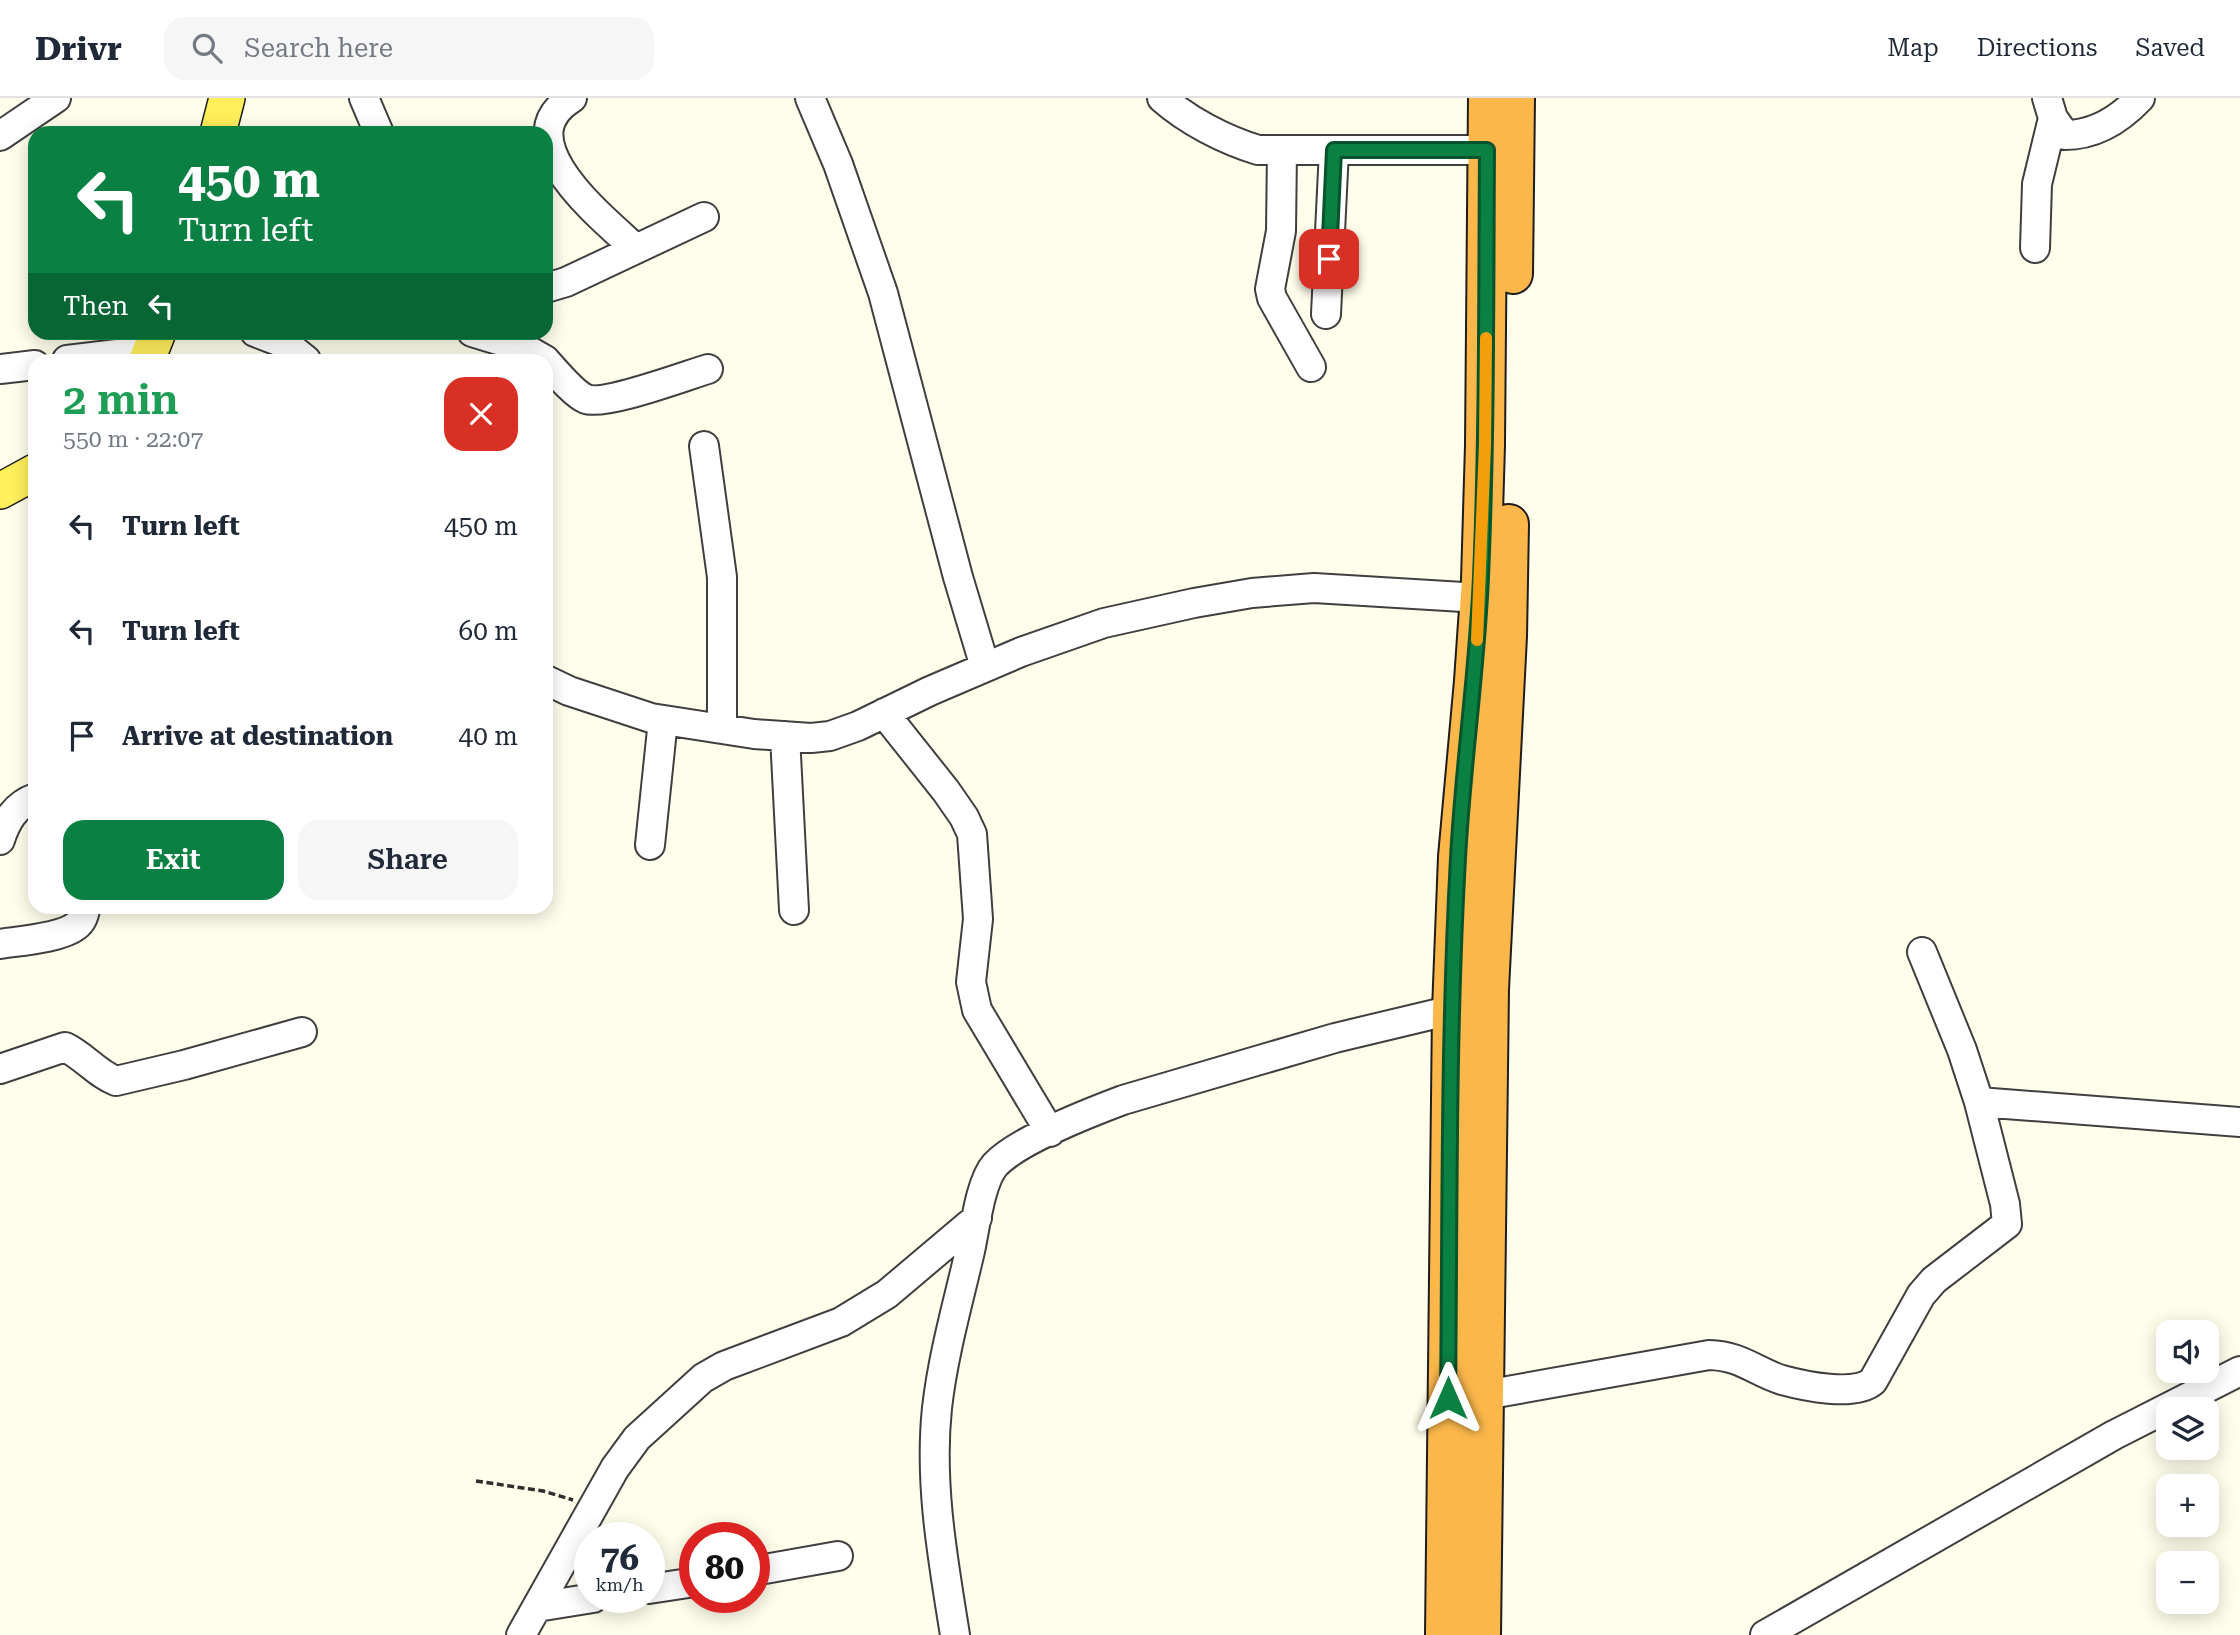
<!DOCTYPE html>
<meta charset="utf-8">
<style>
:root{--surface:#fff;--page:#f6f6f7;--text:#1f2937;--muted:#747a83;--line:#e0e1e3;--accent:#0b8043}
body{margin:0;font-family:"Roboto Serif",serif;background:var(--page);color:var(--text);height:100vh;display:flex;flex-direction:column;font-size:26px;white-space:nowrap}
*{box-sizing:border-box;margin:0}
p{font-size:23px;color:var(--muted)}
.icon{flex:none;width:38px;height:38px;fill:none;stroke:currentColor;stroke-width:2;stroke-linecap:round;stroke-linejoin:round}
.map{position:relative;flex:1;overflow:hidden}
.sheet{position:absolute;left:28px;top:256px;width:525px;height:560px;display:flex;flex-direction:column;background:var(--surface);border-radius:21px;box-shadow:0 4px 18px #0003}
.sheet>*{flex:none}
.guide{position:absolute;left:28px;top:28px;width:525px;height:214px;border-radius:21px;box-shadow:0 4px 18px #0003;background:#0b8043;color:#fff;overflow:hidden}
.tools{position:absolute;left:2156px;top:1222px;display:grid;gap:14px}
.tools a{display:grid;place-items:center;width:63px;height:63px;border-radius:14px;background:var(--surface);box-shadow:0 4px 18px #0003;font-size:35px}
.speed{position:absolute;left:574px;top:1424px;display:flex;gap:14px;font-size:35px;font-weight:700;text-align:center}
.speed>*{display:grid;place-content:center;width:91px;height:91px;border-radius:50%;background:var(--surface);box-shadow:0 4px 18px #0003;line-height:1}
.speed small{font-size:18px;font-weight:400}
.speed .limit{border:10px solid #d22;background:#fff;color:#111}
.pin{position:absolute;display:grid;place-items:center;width:60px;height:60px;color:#fff;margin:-30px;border-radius:14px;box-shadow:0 4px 10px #0006}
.me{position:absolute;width:77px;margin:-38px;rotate:0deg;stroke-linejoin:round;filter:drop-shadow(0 0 5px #0008)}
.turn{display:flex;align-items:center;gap:24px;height:147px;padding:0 35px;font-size:32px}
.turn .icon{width:91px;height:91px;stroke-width:2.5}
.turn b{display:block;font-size:49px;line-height:60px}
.then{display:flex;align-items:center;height:66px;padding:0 35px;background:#0003;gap:14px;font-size:26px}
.round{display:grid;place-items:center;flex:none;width:74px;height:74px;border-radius:21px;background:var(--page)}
.overview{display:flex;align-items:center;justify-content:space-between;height:119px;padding:0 35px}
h1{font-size:42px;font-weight:600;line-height:52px;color:#1e9e55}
.primary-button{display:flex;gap:14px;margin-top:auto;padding:14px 35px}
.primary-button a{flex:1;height:80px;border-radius:21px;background:var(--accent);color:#fff;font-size:28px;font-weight:600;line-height:80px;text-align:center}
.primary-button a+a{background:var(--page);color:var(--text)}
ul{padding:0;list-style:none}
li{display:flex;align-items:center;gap:21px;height:105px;padding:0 35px}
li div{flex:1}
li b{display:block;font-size:26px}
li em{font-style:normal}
header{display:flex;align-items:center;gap:42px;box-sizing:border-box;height:98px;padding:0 35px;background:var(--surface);border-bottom:2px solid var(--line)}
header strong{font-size:33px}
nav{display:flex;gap:38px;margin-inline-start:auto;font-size:24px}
.search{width:490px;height:63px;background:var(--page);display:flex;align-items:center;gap:18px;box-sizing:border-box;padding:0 24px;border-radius:21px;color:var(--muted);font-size:26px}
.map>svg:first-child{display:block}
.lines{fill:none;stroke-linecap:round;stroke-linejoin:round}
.minor-casing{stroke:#3f3f3f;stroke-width:32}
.major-casing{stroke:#1d1d1d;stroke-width:38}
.highway-casing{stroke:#1d1d1d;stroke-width:42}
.path{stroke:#2e2e2e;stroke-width:3.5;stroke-dasharray:7 3.5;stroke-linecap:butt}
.minor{stroke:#fff;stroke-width:28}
.major{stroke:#ffef5b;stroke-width:35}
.highway{stroke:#fcb74b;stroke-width:38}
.route-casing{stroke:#07532c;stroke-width:18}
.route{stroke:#0b8043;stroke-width:12}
.slow{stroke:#f59e0b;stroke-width:12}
</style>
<header>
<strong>Drivr</strong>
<div class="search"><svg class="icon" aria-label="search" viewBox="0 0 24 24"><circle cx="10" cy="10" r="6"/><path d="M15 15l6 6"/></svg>Search here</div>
<nav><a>Map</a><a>Directions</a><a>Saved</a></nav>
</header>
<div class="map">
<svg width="2240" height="1537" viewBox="0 0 2240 1537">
<rect width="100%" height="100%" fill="#fffeeb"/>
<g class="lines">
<g class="minor-casing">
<path id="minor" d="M 364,0 L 379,35
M 572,0 C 503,42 604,121 636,151
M 810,0 L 838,66 L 883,195 L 958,479 L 985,569
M 1162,0 C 1188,23 1225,42 1258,52 L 1487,52
M 2047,0 L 2053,20 L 2065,37 C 2095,37 2120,21 2140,0
M 0,38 L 56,0
M 1282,52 L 1281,133 L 1270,191 L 1272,200 L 1311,269
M 2035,150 L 2037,86 L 2053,20
M 546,190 L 566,184 L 704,119
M 1326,216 L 1334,52
M 255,234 L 286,246 L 306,262
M 472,234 L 524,250 L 545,262
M 67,262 L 151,252
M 546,263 C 555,273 574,296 586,301 C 605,308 685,278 708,271
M 0,271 L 35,267
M 704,348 L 722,479 L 722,631
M 546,582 L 569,593 L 651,620 L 754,636 L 811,640 L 830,638 L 858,628 L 930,593 L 1021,554 L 1104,525 L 1194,505 L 1252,495 L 1314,490 L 1480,500
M 884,615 L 946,693 L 964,719 L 972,736 L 978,821 L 971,884 L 977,912 L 1050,1034
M 785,638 L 794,812
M 0,742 C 6,723 15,707 35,700
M 650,747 L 663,622
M 0,846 C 19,843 61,840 76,828 C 83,823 84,816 86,808
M 0,971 L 65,949 C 84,958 97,976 116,983 L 184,967 L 302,934
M 1979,1004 L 2240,1024
M 1485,1297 L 1709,1257 C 1742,1258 1754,1273 1782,1282 C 1804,1288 1855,1299 1873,1283 L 1921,1197 L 1934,1182 L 2007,1126 L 2005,1106 L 1979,1004 L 1962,952 L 1922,854
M 754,1473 L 838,1458
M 649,1491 L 695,1484
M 537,1509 L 593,1500
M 521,1537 L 615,1370 L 637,1340 L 703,1280 L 724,1268 L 841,1224 L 887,1196 L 977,1120
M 955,1537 C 943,1462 929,1386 937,1310 C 943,1257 958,1205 970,1153 C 975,1131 980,1084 995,1067 C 1017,1043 1091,1014 1123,1002 L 1335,940 L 1452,912
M 1765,1537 L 2114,1337 L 2240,1273"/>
</g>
<g class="major-casing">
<path id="major" d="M 218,35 L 227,0
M 147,262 L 158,234
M 0,393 L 35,374"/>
</g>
<g class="highway-casing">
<path id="highway" d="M 1513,176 L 1515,0
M 1445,1537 L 1452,912 L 1458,759 L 1474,583 L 1481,482 L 1485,347 L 1488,0
M 1481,1537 L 1489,891 L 1507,538 L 1509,426"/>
</g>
<path class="path" d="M 476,1383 L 543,1393 L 573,1402"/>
<use href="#minor" class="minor"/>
<use href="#major" class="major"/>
<use href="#highway" class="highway"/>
</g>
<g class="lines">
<g class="route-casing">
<path id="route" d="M 1329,161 L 1334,52 L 1487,52 C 1486,194 1487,337 1481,479 C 1477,573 1463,666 1458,760 C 1448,940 1450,1120 1448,1300"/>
</g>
<use href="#route" class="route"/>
<path class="slow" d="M 1477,542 L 1485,347 L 1486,240"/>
</g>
</svg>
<div class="tools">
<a><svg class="icon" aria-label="sound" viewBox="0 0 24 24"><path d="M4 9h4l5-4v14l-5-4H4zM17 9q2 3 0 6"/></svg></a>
<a><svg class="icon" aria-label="layers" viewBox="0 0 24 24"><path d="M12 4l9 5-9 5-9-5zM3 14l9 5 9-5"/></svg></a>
<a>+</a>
<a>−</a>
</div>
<div class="speed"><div>76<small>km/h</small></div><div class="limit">80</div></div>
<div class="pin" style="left:1329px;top:161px;background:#d93025"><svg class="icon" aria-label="arrive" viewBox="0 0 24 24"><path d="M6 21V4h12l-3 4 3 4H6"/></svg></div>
<svg class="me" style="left:1448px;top:1300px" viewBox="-20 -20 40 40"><path d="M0-17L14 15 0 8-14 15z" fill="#0b8043" stroke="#fff" stroke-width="4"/></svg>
<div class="guide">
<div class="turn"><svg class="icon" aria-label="left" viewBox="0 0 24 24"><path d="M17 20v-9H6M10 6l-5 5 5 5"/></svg><div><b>450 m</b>Turn left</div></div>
<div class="then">Then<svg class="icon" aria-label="left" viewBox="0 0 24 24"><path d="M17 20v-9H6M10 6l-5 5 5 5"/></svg></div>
</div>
<section class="sheet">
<div class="overview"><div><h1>2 min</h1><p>550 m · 22:07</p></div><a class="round" style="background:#d93025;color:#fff"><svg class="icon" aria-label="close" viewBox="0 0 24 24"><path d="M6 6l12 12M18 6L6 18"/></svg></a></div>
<ul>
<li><svg class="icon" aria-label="left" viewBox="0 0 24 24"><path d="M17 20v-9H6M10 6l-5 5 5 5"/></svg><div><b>Turn left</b></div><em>450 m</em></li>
<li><svg class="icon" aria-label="left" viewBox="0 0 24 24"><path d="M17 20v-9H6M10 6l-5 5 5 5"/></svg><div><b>Turn left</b></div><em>60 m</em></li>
<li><svg class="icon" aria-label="arrive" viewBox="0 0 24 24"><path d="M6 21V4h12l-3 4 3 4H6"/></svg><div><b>Arrive at destination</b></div><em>40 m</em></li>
</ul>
<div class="primary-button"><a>Exit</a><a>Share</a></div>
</section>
</div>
